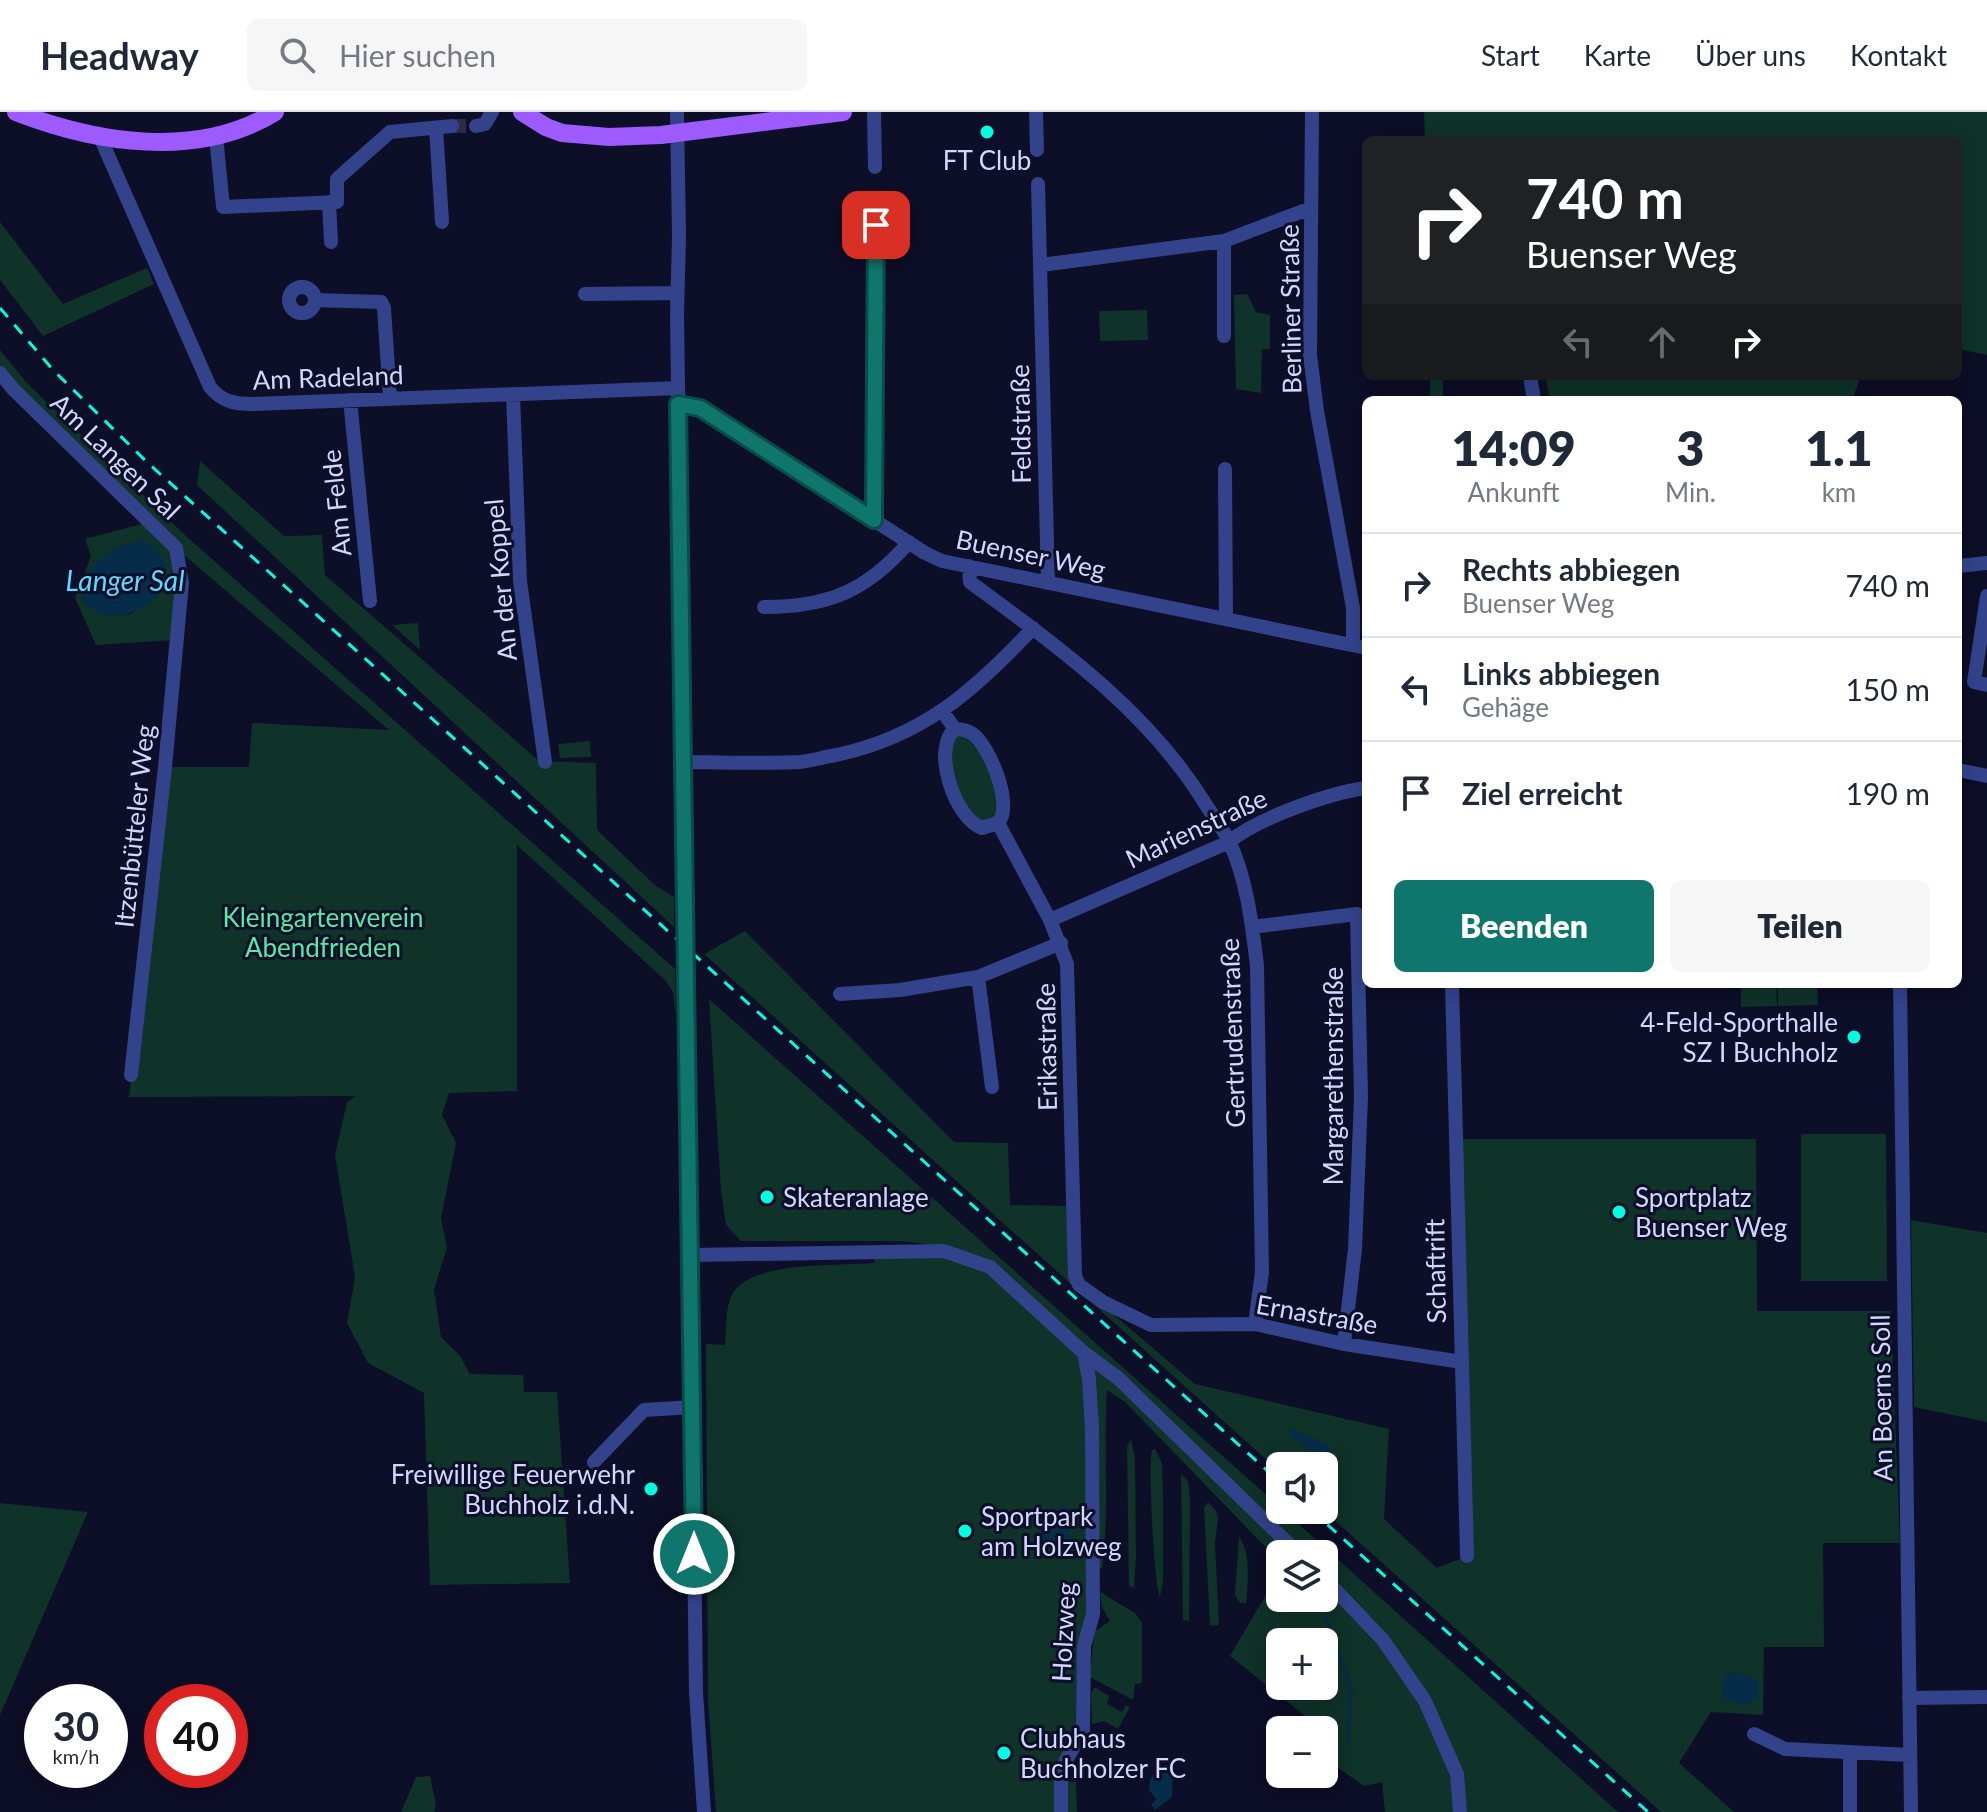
<!DOCTYPE html>
<html lang="de">
<meta charset="utf-8">
<style>
:root{--surface:#fff;--page:#f6f6f7;--text:#1f2937;--muted:#747a83;--line:#e0e1e3;--accent:#0f766e}
body{margin:0;font-family:Lato,sans-serif;background:var(--page);color:var(--text);height:100vh;display:flex;flex-direction:column;font-size:30px;white-space:nowrap}
*{box-sizing:border-box;margin:0}
p{font-size:26px;color:var(--muted)}
.icon{flex:none;width:44px;height:44px;fill:none;stroke:currentColor;stroke-width:2;stroke-linecap:round;stroke-linejoin:round}
.map{position:relative;flex:1;overflow:hidden}
.drawer{position:absolute;left:1362px;top:284px;width:600px;height:592px;display:flex;flex-direction:column;background:var(--surface);border-radius:12px;box-shadow:0 4px 20px #0003}
.drawer>*{flex:none}
.hud{position:absolute;left:1362px;top:24px;width:600px;height:244px;border-radius:12px;box-shadow:0 4px 20px #0003;background:#202124;color:#fff;overflow:hidden}
.tools{position:absolute;left:1266px;top:1340px;display:grid;gap:16px}
.tools a{display:grid;place-items:center;width:72px;height:72px;border-radius:12px;background:var(--surface);box-shadow:0 4px 20px #0003;font-size:40px}
.speed{position:absolute;left:24px;top:1572px;display:flex;gap:16px;font-size:40px;font-weight:700;text-align:center}
.speed>*{display:grid;place-content:center;width:104px;height:104px;border-radius:50%;background:var(--surface);box-shadow:0 4px 20px #0003;line-height:1}
.speed small{font-size:20px;font-weight:400}
.speed .limit{border:12px solid #d22;background:#fff;color:#111}
.pin{position:absolute;display:grid;place-items:center;width:68px;height:68px;color:#fff;margin:-34px;border-radius:16px;box-shadow:0 4px 12px #0006}
.me{position:absolute;width:88px;margin:-44px;rotate:0deg;stroke-linejoin:round;filter:drop-shadow(0 0 6px #0008)}
.turn{display:flex;align-items:center;gap:28px;height:168px;padding:0 32px;font-size:36px}
.turn .icon{width:104px;height:104px;stroke-width:2.5}
.turn b{display:block;font-size:56px;line-height:68px}
.lanes{display:flex;align-items:center;height:76px;padding:0 32px;background:#0003;justify-content:center;gap:40px;direction:ltr}
.lanes .off{opacity:.35}
.eta{display:flex;justify-content:space-evenly;align-items:center;height:136px;text-align:center}
.eta b{font-size:48px;font-weight:800;line-height:56px}
.primary-button{display:flex;gap:16px;margin-top:auto;padding:16px 32px}
.primary-button a{flex:1;height:92px;border-radius:12px;background:var(--accent);color:#fff;font-size:32px;font-weight:800;line-height:92px;text-align:center}
.primary-button a+a{background:var(--page);color:var(--text)}
ul{padding:0;list-style:none}
li{display:flex;align-items:center;gap:24px;height:104px;padding:0 32px;border-top:2px solid var(--line)}
li div{flex:1}
li b{display:block;font-size:30px}
li em{font-style:normal}
header{display:flex;align-items:center;gap:48px;box-sizing:border-box;height:112px;padding:0 40px;background:var(--surface);border-bottom:2px solid var(--line)}
header strong{font-size:38px}
nav{display:flex;gap:44px;margin-inline-start:auto;font-size:28px}
.search{width:560px;height:72px;background:var(--page);display:flex;align-items:center;gap:20px;box-sizing:border-box;padding:0 28px;border-radius:12px;color:var(--muted);font-size:30px}
.map>svg:first-child{display:block}
.green{fill:#0f3229;fill-rule:evenodd}
.water{fill:#052c48}
.lines{fill:none;stroke-linecap:round;stroke-linejoin:round}
.stream{stroke:#052c48;stroke-width:3}
.minor-tunnel{stroke:#2b2c47;stroke-width:14;stroke-dasharray:14 7;stroke-linecap:butt}
.minor{stroke:#33438b;stroke-width:14}
.major{stroke:#9d5aff;stroke-width:18}
.rail{stroke:#00fee0;stroke-width:3;stroke-dasharray:12 10;stroke-linecap:butt}
.minor-bridge{stroke:#33438b;stroke-width:14}
.route-casing{stroke:#0a4d48;stroke-width:20}
.route{stroke:#0f766e;stroke-width:14}
.poi-dot{fill:#00fee0;stroke:#0d0e27;stroke-width:3}
.labels{text-anchor:middle;dominant-baseline:central;stroke-width:6;stroke-linejoin:round;paint-order:stroke}
.poi-label{font-size:26px;fill:#d3d7ff;stroke:#0d0e27;text-anchor:start}
.street-label{font-size:26px;fill:#d3d7ff;stroke:#0d0e27}
.park-label{font-size:26px;fill:#52eca4;stroke:#0d0e27}
.water-label{font-size:28px;font-style:italic;fill:#61d8ff;stroke:#0d0e27}
</style>
<header>
<strong>Headway</strong>
<div class="search"><svg class="icon" aria-label="search" viewBox="0 0 24 24"><circle cx="10" cy="10" r="6"/><path d="M15 15l6 6"/></svg>Hier suchen</div>
<nav><a>Start</a><a>Karte</a><a>Über uns</a><a>Kontakt</a></nav>
</header>
<div class="map">
<svg width="1987" height="1700" viewBox="0 0 1987 1700">
<rect width="100%" height="100%" fill="#0d0e27"/>
<path class="green" d="M 1424,0 L 1987,0 L 1987,243 L 1958,237 L 1958,28 L 1425,28 Z
M 0,110 L 63,192 L 147,156 L 154,172 L 43,224 L 0,168 Z
M 1247,182 L 1256,200 L 1270,203 L 1270,237 L 1262,237 L 1261,281 L 1236,277 L 1234,183 Z
M 1147,198 L 1148,228 L 1100,229 L 1099,199 Z
M 0,238 L 26,270 L 186,424 L 675,857 L 676,905 L 673,880 L 666,869 L 517,733 L 517,979 L 449,981 L 442,1003 L 456,1031 L 441,1106 L 447,1136 L 434,1177 L 441,1225 L 460,1244 L 470,1262 L 523,1263 L 524,1280 L 557,1280 L 570,1471 L 430,1473 L 424,1281 L 368,1251 L 347,1211 L 355,1165 L 335,1043 L 347,990 L 356,984 L 129,985 L 165,655 L 249,655 L 252,611 L 389,618 L 177,437 L 176,528 L 96,533 L 75,486 L 91,444 L 85,427 L 149,410 L 0,261 ZM 166,458 C 160,482 148,492 127,504 Z
M 1430,264 L 1443,264 L 1443,288 L 1430,288 Z
M 1545,264 L 1861,264 L 1852,288 L 1550,288 Z
M 200,349 L 284,424 L 322,423 L 325,463 L 539,649 L 596,651 L 597,718 L 656,774 L 674,785 L 674,815 L 197,373 Z
M 418,511 L 420,538 L 392,513 Z
M 949,622 L 974,623 L 1005,699 L 982,716 L 948,665 Z
M 590,629 L 591,645 L 560,646 L 558,632 Z
M 745,819 L 954,1030 L 1008,1031 L 1010,1093 L 1073,1094 L 1079,1173 L 1195,1272 L 1389,1317 L 1384,1407 L 1437,1456 L 1467,1444 L 1456,1027 L 1756,1027 L 1757,1199 L 1891,1199 L 1900,1431 L 1823,1431 L 1824,1535 L 1764,1535 L 1763,1603 L 1711,1600 L 1679,1651 L 1734,1700 L 1661,1700 L 1323,1398 L 1324,1354 L 1280,1354 L 1280,1360 L 704,842 Z
M 1741,872 L 1776,872 L 1777,894 L 1741,895 Z
M 1778,872 L 1817,872 L 1818,893 L 1778,894 Z
M 709,887 L 1280,1395 L 1280,1398 L 1283,1398 L 1618,1700 L 1385,1700 L 1382,1670 L 1364,1674 L 1324,1646 L 1324,1618 L 1312,1618 L 1314,1611 L 1230,1544 L 1280,1459 L 1280,1486 L 1324,1486 L 1324,1442 L 1280,1442 L 1280,1450 L 1125,1290 L 1107,1278 C 1103,1337 1110,1398 1102,1457 L 1099,1456 L 1094,1276 L 1097,1272 L 1090,1267 L 1092,1316 L 1083,1619 L 1061,1670 L 1076,1670 L 1077,1700 L 716,1700 L 708,1588 L 706,1232 L 725,1233 C 727,1217 724,1192 735,1178 C 758,1149 839,1154 874,1151 L 875,1139 L 953,1135 L 899,1129 L 741,1129 L 726,1113 L 721,1079 ZM 1280,1530 L 1324,1530 L 1324,1574 L 1280,1574 Z
M 1801,1022 L 1886,1022 L 1887,1169 L 1801,1169 Z
M 1911,1108 L 1987,1121 L 1987,1310 L 1914,1295 Z
M 1131,1327 L 1135,1347 L 1136,1443 L 1134,1476 L 1129,1474 L 1127,1335 Z
M 1155,1337 L 1162,1351 L 1163,1384 L 1163,1468 L 1160,1485 C 1154,1472 1148,1354 1152,1338 Z
M 1181,1362 L 1188,1369 L 1190,1388 L 1189,1509 L 1183,1508 Z
M 1208,1390 L 1216,1399 L 1218,1407 L 1215,1432 L 1219,1512 L 1217,1514 L 1210,1513 L 1204,1396 Z
M 0,1391 L 88,1400 L 0,1603 Z
M 1239,1425 C 1251,1439 1248,1472 1246,1491 L 1240,1491 L 1235,1483 Z
M 1100,1480 L 1135,1501 L 1142,1511 L 1142,1571 L 1135,1572 L 1133,1588 L 1090,1565 L 1094,1520 L 1110,1509 L 1102,1495 Z
M 1095,1575 L 1109,1584 L 1107,1592 L 1122,1600 L 1126,1593 L 1130,1595 L 1118,1617 L 1104,1609 L 1092,1612 L 1091,1581 Z
M 430,1664 L 436,1693 L 434,1700 L 401,1700 L 416,1665 Z"/>
<path class="water" d="M 144,428 C 153,436 165,444 166,458 C 168,490 123,513 97,500 C 92,497 87,492 82,488 C 84,480 85,469 89,462 C 99,443 124,431 144,428 Z
M 1292,1317 L 1327,1332 L 1337,1350 L 1336,1355 C 1323,1353 1304,1332 1290,1324 L 1289,1319 Z
M 1062,1393 L 1069,1397 L 1069,1425 L 1064,1430 L 1040,1428 L 1037,1422 Z
M 1735,1560 L 1756,1567 L 1759,1576 L 1756,1586 L 1746,1593 L 1726,1588 L 1722,1579 L 1725,1564 Z
M 1167,1659 L 1173,1666 L 1172,1685 L 1155,1698 L 1151,1693 L 1156,1687 L 1149,1678 L 1150,1668 L 1155,1660 Z"/>
<g class="lines">
<path class="stream" d="M 1326,1506 L 1351,1576 L 1348,1633"/>
<path class="minor-tunnel" d="M 452,14 L 476,14"/>
<path class="minor" d="M 677,0 L 679,124 L 677,203 L 686,812
M 874,0 L 875,55
M 1036,0 L 1037,38
M 1312,0 L 1310,243 L 1317,299 L 1353,496 L 1353,533
M 476,14 L 485,12 L 492,0
M 436,16 L 442,110
M 216,24 L 223,95 L 337,90 L 337,67 L 390,20 L 452,14
M 100,25 L 210,275 C 222,290 235,292 253,292 L 678,276
M 1038,72 L 1048,471
M 329,90 L 331,130
M 1224,129 L 1224,224
M 1041,153 L 1224,129 L 1311,96
M289 188a13 13 0 1 1 26 0a13 13 0 1 1-26 0Z
M 585,182 L 677,181
M 315,188 L 381,190 L 384,196 L 390,286
M 0,261 L 13,277 L 176,436 L 182,471 L 165,655 L 131,963
M 1530,264 L 1534,288
M 513,282 L 520,469 L 545,650
M 350,288 L 370,489
M 678,292 L 700,296 L 925,441 L 942,449 L 1366,536
M 1225,357 L 1226,507
M 874,408 L 876,95
M 969,454 L 970,470 C 1058,535 1148,598 1206,693 C 1214,705 1223,717 1229,729 C 1247,767 1252,813 1257,854 L 1262,1160 L 1255,1212
M 1958,454 L 1987,451
M 1987,484 L 1974,570 L 1987,573
M 764,495 C 828,495 867,479 909,430
M 942,599 L 955,617 C 962,617 967,618 973,622 C 990,635 1014,694 998,711 L 982,716 C 955,707 931,637 955,617
M 683,650 C 721,650 761,652 799,650 C 811,649 824,645 836,643 C 922,625 974,579 1033,516
M 1958,658 L 1987,664
M 998,711 L 1050,808 L 1067,852 L 1075,1164 L 1079,1173 L 1103,1190 L 1151,1213 L 1255,1212 L 1344,1232 L 1462,1250
M 1050,808 L 1229,730 C 1258,706 1329,681 1366,676
M 1252,815 L 1357,802 L 1361,985 L 1355,1137 L 1344,1232
M 978,865 L 992,975
M 1452,872 L 1467,1444
M 1900,872 L 1911,1700
M 840,882 L 900,878 L 978,865 L 1061,831
M 687,885 L 696,1580 L 704,1700
M 692,1143 L 944,1139 L 990,1155 L 1084,1241 L 1118,1266 L 1299,1442
M 594,1350 L 644,1298 L 693,1295
M 1324,1466 L 1383,1528 L 1425,1589 L 1457,1662 L 1460,1700
M 1909,1586 L 1987,1585
M 1754,1622 L 1785,1637 L 1910,1643
M 1850,1642 L 1850,1700
M 1061,1700 L 1061,1657 L 1083,1619 L 1084,1534 L 1093,1502 L 1092,1316 L 1089,1267 L 1084,1241"/>
<path class="major" d="M 16,0 C 96,31 198,48 275,0
M 522,0 L 546,15 L 562,21 L 609,25 L 661,23 L 843,0"/>
<path class="rail" d="M 0,196 L 54,259 L 149,352 L 1280,1370
M 1311,1398 L 1648,1700"/>
<path class="minor-bridge" d="M 686,812 L 687,885"/>
</g>
<g class="lines">
<g class="route-casing">
<path id="route" d="M 694,1442 L 678,292 L 700,296 L 874,408 L 876,113"/>
</g>
<use href="#route" class="route"/>
</g>
<g class="poi-dot">
<circle cx="987" cy="20" r="8"/>
<circle cx="1854" cy="925" r="8"/>
<circle cx="767" cy="1085" r="8"/>
<circle cx="1619" cy="1100" r="8"/>
<circle cx="651" cy="1377" r="8"/>
<circle cx="965" cy="1419" r="8"/>
<circle cx="1004" cy="1641" r="8"/>
</g>
<g class="labels">
<g class="poi-label">
<text x="987" y="48" text-anchor="middle">FT Club</text>
<text x="1838" y="910" text-anchor="end">4-Feld-Sporthalle<tspan x="1838" dy="30">SZ I Buchholz</tspan></text>
<text x="783" y="1085">Skateranlage</text>
<text x="1635" y="1085">Sportplatz<tspan x="1635" dy="30">Buenser Weg</tspan></text>
<text x="635" y="1362" text-anchor="end">Freiwillige Feuerwehr<tspan x="635" dy="30">Buchholz i.d.N.</tspan></text>
<text x="981" y="1404">Sportpark<tspan x="981" dy="30">am Holzweg</tspan></text>
<text x="1020" y="1626">Clubhaus<tspan x="1020" dy="30">Buchholzer FC</tspan></text>
</g>
<g class="street-label">
<text transform="translate(1290 197) rotate(-91)">Berliner Straße</text>
<text transform="translate(328 265) rotate(-2)">Am Radeland</text>
<text transform="translate(1020 312) rotate(-91)">Feldstraße</text>
<text transform="translate(116 344) rotate(44)">Am Langen Sal</text>
<text transform="translate(336 391) rotate(-96)">Am Felde</text>
<text transform="translate(1031 442) rotate(12)">Buenser Weg</text>
<text transform="translate(500 468) rotate(-95)">An der Koppel</text>
<text transform="translate(134 714) rotate(-84)">Itzenbütteler Weg</text>
<text transform="translate(1196 716) rotate(-25)">Marienstraße</text>
<text transform="translate(1232 921) rotate(-92)">Gertrudenstraße</text>
<text transform="translate(1046 935) rotate(-91)">Erikastraße</text>
<text transform="translate(1333 964) rotate(-90)">Margarethenstraße</text>
<text transform="translate(1435 1159) rotate(-91)">Schaftrift</text>
<text transform="translate(1317 1202) rotate(10)">Ernastraße</text>
<text transform="translate(1881 1286) rotate(-91)">An Boerns Soll</text>
<text transform="translate(1063 1520) rotate(-87)">Holzweg</text>
</g>
<g class="park-label">
<text x="323" y="805">Kleingartenverein<tspan x="323" dy="30">Abendfrieden</tspan></text>
</g>
<g class="water-label">
<text x="125" y="468">Langer Sal</text>
</g>
</g>
</svg>
<div class="tools">
<a><svg class="icon" aria-label="sound" viewBox="0 0 24 24"><path d="M4 9h4l5-4v14l-5-4H4zM17 9q2 3 0 6"/></svg></a>
<a><svg class="icon" aria-label="layers" viewBox="0 0 24 24"><path d="M12 4l9 5-9 5-9-5zM3 14l9 5 9-5"/></svg></a>
<a>+</a>
<a>−</a>
</div>
<div class="speed"><div>30<small>km/h</small></div><div class="limit">40</div></div>
<div class="pin" style="left:876px;top:113px;background:#d93025"><svg class="icon" aria-label="arrive" viewBox="0 0 24 24"><path d="M6 21V4h12l-3 4 3 4H6"/></svg></div>
<svg class="me" style="left:694px;top:1442px" viewBox="-20 -20 40 40"><circle r="17" fill="#0f766e" stroke="#fff" stroke-width="3"/><path d="M0-11L8 9 0 5-8 9z" fill="#fff"/></svg>
<div class="hud">
<div class="turn"><svg class="icon" aria-label="right" viewBox="0 0 24 24"><path d="M7 20v-9h11M14 6l5 5-5 5"/></svg><div><b>740 m</b>Buenser Weg</div></div>
<div class="lanes"><svg class="icon off" aria-label="left" viewBox="0 0 24 24"><path d="M17 20v-9H6M10 6l-5 5 5 5"/></svg><svg class="icon off" aria-label="ahead" viewBox="0 0 24 24"><path d="M12 20V5M6 11l6-6 6 6"/></svg><svg class="icon" aria-label="right" viewBox="0 0 24 24"><path d="M7 20v-9h11M14 6l5 5-5 5"/></svg></div>
</div>
<section class="drawer">
<div class="eta">
<div><b>14:09</b><p>Ankunft</p></div>
<div><b>3</b><p>Min.</p></div>
<div><b>1.1</b><p>km</p></div>
</div>
<ul>
<li><svg class="icon" aria-label="right" viewBox="0 0 24 24"><path d="M7 20v-9h11M14 6l5 5-5 5"/></svg><div><b>Rechts abbiegen</b><p>Buenser Weg</p></div><em>740 m</em></li>
<li><svg class="icon" aria-label="left" viewBox="0 0 24 24"><path d="M17 20v-9H6M10 6l-5 5 5 5"/></svg><div><b>Links abbiegen</b><p>Gehäge</p></div><em>150 m</em></li>
<li><svg class="icon" aria-label="arrive" viewBox="0 0 24 24"><path d="M6 21V4h12l-3 4 3 4H6"/></svg><div><b>Ziel erreicht</b></div><em>190 m</em></li>
</ul>
<div class="primary-button"><a>Beenden</a><a>Teilen</a></div>
</section>
</div>
